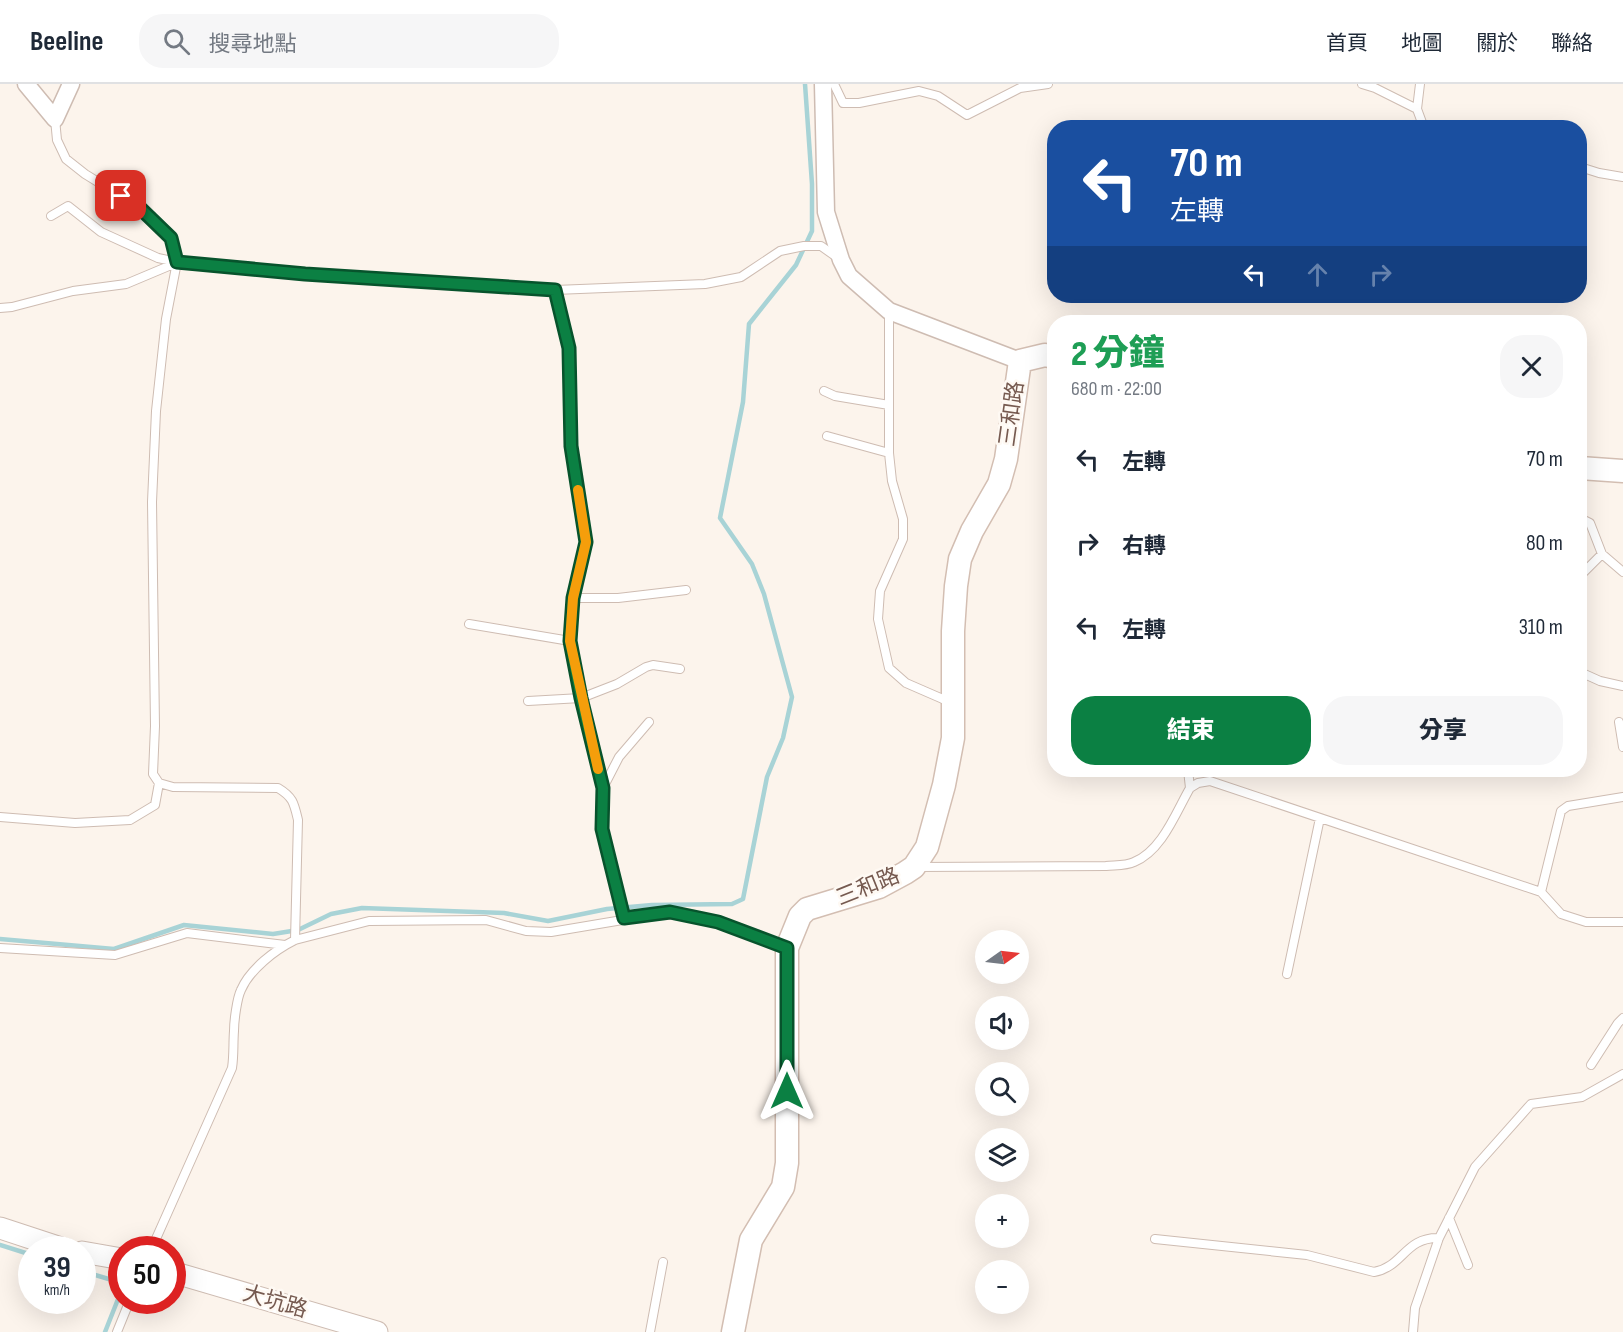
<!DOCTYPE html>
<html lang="zh-TW">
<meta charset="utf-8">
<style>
:root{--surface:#fff;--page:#f6f6f7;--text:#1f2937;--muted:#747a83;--line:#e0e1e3;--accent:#0b8043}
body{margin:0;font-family:"Sofia Sans Condensed","Noto Sans TC",sans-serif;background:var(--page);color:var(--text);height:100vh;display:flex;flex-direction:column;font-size:22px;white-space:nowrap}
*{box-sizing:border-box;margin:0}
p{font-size:20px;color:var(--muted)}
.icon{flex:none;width:33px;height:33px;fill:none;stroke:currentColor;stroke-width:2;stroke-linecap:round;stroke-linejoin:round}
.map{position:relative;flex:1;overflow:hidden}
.details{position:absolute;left:1047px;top:231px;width:540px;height:462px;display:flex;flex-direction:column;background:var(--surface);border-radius:24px;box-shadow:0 6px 24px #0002}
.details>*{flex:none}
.banner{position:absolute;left:1047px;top:36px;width:540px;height:183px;border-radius:24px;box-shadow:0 6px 24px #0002;background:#1a4fa0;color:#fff;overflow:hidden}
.needle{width:39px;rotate:76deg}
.fabs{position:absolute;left:975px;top:846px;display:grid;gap:12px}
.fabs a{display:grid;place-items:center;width:54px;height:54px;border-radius:50%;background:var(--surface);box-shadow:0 6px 24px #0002;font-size:30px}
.speed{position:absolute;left:18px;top:1152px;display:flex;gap:12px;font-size:30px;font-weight:700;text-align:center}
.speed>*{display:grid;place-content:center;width:78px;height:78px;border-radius:50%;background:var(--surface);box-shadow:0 6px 24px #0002;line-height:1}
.speed small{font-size:15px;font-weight:400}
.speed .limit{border:9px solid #d22;background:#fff;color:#111}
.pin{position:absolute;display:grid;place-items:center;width:51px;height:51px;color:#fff;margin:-26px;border-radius:12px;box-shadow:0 3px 9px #0006}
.me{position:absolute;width:66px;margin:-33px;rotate:0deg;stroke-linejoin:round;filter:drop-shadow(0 0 4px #0008)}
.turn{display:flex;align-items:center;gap:21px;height:126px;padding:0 24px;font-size:27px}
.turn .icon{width:78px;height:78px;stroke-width:2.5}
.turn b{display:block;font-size:42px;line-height:51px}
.lanes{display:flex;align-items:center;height:57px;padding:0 24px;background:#0003;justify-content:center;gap:30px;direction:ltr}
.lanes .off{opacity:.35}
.round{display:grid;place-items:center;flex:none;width:63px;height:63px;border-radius:24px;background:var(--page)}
.overview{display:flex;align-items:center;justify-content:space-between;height:102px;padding:0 24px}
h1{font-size:36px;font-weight:800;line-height:45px;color:#1e9e55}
.button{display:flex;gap:12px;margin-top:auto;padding:12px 24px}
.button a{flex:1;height:69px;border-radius:24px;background:var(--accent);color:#fff;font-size:24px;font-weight:800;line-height:69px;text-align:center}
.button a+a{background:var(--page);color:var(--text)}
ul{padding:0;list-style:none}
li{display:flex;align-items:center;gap:18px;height:84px;padding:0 24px}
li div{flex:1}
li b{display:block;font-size:22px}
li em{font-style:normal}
header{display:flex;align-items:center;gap:36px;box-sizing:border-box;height:84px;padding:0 30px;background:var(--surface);border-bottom:2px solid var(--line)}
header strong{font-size:28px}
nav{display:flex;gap:33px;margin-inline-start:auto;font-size:21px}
.search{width:420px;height:54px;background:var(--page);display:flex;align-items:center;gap:15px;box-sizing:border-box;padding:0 21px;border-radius:24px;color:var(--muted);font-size:22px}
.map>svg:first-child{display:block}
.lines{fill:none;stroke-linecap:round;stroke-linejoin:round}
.stream{stroke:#a8d3d6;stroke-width:4.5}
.service-casing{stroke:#cebcb2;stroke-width:10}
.minor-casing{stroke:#cebcb2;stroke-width:19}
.tertiary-casing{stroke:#cebcb2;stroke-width:23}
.secondary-casing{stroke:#d3beb2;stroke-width:25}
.service{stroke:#fff;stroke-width:8}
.minor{stroke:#fff;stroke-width:16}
.tertiary{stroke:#fff;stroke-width:21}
.secondary{stroke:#fff;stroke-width:22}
.route-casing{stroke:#07532c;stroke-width:15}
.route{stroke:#0b8043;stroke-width:10}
.slow{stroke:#f59e0b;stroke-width:10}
.labels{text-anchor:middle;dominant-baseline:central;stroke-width:5;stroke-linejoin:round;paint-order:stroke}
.street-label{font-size:22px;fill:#765a50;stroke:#fef9f3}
</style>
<header>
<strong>Beeline</strong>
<div class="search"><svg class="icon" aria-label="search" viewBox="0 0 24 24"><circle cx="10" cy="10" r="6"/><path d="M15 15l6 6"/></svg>搜尋地點</div>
<nav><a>首頁</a><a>地圖</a><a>關於</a><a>聯絡</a></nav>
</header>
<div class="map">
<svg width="1623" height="1248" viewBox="0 0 1623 1248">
<rect width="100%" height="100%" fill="#fcf4ec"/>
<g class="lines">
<path class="stream" d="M 0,855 L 114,865 L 184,841 L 273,850 L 298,846 L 331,830 L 362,824 L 504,829 L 548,837 L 607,825 L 652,821 L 732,820 L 743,815 L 767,693 L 783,654 L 792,613 L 764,510 L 752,480 L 720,434 L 743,318 L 749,240 L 796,181 L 812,147 L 812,100 L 805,0
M 0,1161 L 32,1171
M 82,1187 L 122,1199
M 105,1248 L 122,1205"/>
<g class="service-casing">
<path id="service" d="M 834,0 L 843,19 L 859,19 L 919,7 L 938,12 L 967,31 L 1020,4 L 1048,0
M 1362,0 L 1375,4 L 1417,25
M 1420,0 L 1417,25 L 1424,44
M 55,35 L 57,56 L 66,75 L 85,90 L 140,124 L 171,154 L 177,178 L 166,235 L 156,327 L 152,418 L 155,642 L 153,690 L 159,699 L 173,703 L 278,704 C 293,713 294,719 298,736 L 295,856
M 1580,83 L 1599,89 L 1623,93
M 51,132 L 68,122 L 101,148 L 158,174 L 177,178 L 305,190 L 555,206 L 705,200 L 741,193 L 780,167 L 804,162 L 821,162 L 838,174
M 555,206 L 569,264 L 571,361 L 586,458 L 573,514 L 570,557 L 581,614 L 603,704 L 602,745 L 624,834
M 0,224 L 12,223 L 73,207 L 126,200 L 176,179
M 889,227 L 889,369 L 892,397 L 903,435 L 903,455 L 880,507 L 878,535 L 889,584 L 906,599 L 952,619
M 824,307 L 835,312 L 889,321
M 827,352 L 889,369
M 1580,434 L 1590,439 L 1602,470 L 1623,488
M 1580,492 L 1602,470
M 573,514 L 618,514 L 686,506
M 469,540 L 570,557
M 1580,588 L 1600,597 L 1623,602
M 528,617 L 581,614 L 617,600 L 646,583 L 653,581 L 680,585
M 1619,638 L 1623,663
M 1188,686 L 1190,704
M 603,704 L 619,673 L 649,638
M 0,733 L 75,739 L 130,736 L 155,721 L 159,699
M 916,783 L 1106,782 C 1114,781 1126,782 1134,778 C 1162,767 1176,728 1190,704 L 1198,699 L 1210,697 L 1541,808 L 1561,830 L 1586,838 L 1623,838
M 1541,808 L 1561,727 L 1568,722 L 1623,713
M 0,864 L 115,871 L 187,849 L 285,861
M 1287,890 L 1320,734
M 1591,981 L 1618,939 L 1623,934
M 1449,1134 L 1468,1181
M 1155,1155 L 1307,1171 L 1374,1188 C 1403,1183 1405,1153 1439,1154
M 151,1166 L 232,984 C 234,971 233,960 234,947 C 234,937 237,914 241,906 C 250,885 275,866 295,856 L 369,837 L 486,836 L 526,847 L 551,848 L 670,828 L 718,838 L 786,864
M 117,1248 L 130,1216
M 650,1248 L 663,1178
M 1413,1248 L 1415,1224 L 1439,1154 L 1475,1083 L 1531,1020 L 1582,1013 L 1623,990"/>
</g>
<g class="minor-casing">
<path id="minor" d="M 26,0 L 55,35 L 71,0
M 823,0 L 826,128 L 841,176 L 849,192 L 889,227 L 1020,277"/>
</g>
<g class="tertiary-casing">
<path id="tertiary" d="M 0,1144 L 67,1166
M 82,1168 L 122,1175
M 172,1188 L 377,1248"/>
</g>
<g class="secondary-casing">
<path id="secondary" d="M 1580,384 L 1623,387
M 733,1248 L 751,1156 L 783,1103 L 787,1079 L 787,864 L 800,832 L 807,825 L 879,803 L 905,789 L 914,783 L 927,763 L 944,701 L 953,654 L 953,547 L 956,502 L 960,475 L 972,447 L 999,400 L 1006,375 L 1020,277 L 1045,271 L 1054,273"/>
</g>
<use href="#service" class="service"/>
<use href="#minor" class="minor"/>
<use href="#tertiary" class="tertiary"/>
<use href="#secondary" class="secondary"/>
</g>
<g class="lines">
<g class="route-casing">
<path id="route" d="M 121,112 L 140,124 L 171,154 L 177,178 L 305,190 L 555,206 L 569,264 L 571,362 L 586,458 L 573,514 L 570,557 L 581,614 L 603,704 L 602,745 L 624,834 L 670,828 L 718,838 L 787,864 L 787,1007"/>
</g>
<use href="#route" class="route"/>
<path class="slow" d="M 578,406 L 586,458 L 573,514 L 570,557 L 598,685"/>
</g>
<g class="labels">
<g class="street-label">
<text transform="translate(1012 330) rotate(-82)">三和路</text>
<text transform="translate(868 803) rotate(-22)">三和路</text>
<text transform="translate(275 1218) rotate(16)">大坑路</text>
</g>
</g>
</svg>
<div class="fabs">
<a><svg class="needle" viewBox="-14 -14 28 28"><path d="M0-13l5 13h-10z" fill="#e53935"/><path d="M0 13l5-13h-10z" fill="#747a83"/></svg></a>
<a><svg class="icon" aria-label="sound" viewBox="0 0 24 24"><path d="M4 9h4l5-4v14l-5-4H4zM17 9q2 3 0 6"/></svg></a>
<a><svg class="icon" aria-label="search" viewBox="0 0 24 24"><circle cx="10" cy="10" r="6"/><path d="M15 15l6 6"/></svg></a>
<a><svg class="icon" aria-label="layers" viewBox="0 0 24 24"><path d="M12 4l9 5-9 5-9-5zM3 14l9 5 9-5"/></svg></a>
<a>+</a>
<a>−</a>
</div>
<div class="speed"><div>39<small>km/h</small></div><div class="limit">50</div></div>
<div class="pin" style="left:121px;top:112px;background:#d93025"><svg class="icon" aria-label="arrive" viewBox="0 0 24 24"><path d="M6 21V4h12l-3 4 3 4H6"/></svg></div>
<svg class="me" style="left:787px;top:1007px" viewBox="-20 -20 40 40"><path d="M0-17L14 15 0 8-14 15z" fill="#0b8043" stroke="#fff" stroke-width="4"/></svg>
<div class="banner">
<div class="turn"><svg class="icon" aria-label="left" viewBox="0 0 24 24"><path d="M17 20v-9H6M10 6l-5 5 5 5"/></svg><div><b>70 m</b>左轉</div></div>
<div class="lanes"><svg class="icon" aria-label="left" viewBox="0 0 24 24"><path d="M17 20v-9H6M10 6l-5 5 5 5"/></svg><svg class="icon off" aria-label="ahead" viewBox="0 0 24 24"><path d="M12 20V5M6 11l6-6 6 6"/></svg><svg class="icon off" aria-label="right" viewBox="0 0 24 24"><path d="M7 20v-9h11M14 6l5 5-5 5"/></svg></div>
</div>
<section class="details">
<div class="overview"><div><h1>2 分鐘</h1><p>680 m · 22:00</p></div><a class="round"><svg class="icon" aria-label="close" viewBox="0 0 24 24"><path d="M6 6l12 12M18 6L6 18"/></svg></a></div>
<ul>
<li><svg class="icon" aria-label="left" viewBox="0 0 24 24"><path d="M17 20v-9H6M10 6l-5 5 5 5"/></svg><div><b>左轉</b></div><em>70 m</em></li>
<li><svg class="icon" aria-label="right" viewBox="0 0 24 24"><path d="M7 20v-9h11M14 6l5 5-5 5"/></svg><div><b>右轉</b></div><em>80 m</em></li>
<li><svg class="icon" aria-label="left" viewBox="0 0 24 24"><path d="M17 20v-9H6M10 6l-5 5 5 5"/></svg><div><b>左轉</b></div><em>310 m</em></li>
</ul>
<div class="button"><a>結束</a><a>分享</a></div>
</section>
</div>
